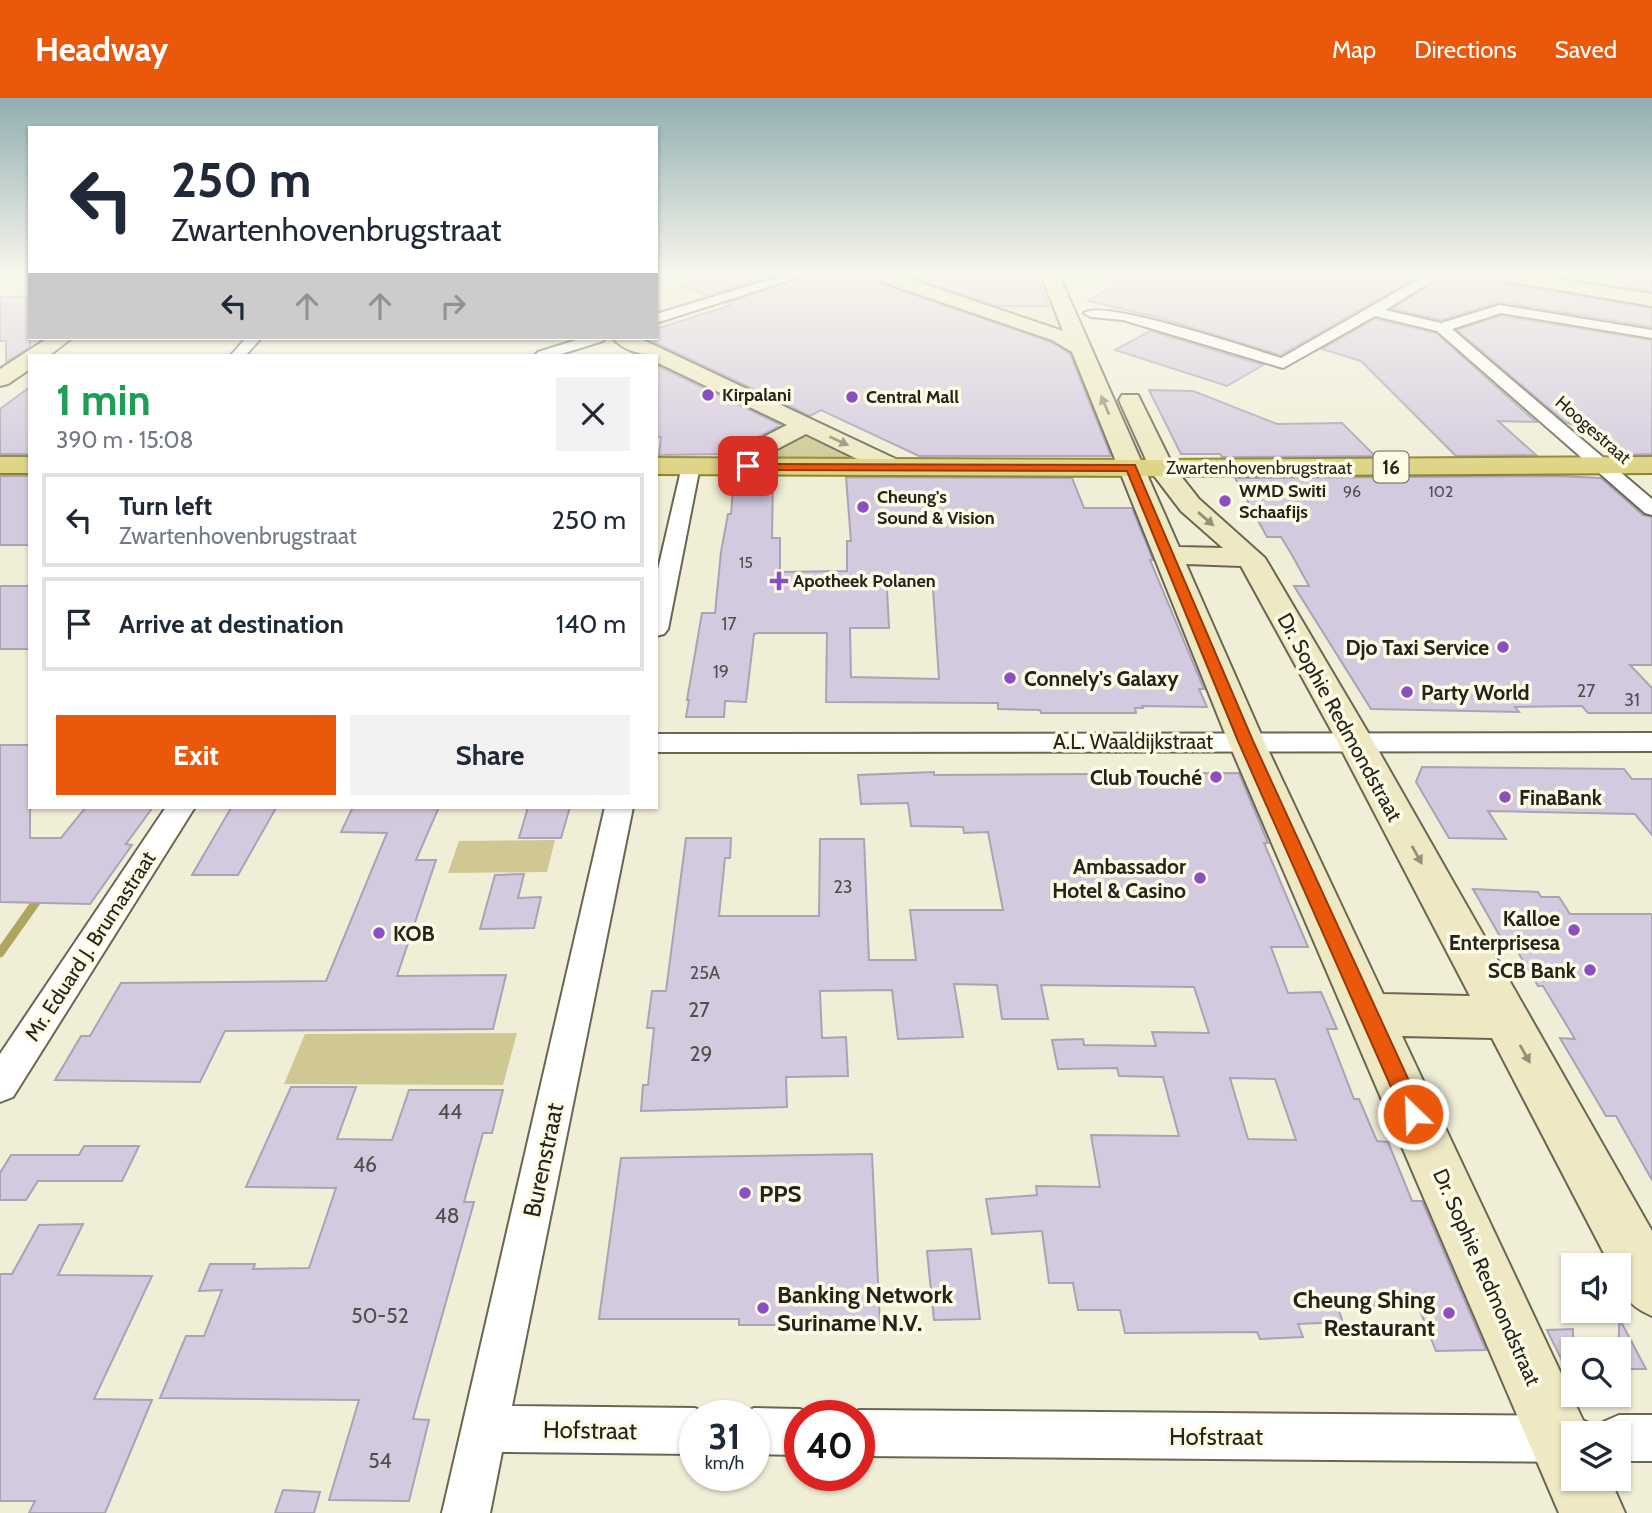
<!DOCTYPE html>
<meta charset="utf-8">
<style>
:root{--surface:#fff;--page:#f2f2f3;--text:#1f2937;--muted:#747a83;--line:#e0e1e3;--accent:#ea580c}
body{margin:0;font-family:Cabin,sans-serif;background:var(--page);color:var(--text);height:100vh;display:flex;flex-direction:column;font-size:26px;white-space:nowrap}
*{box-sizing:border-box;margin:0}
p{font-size:23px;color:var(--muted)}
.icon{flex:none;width:38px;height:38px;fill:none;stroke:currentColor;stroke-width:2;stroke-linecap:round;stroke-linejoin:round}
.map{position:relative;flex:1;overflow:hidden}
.drawer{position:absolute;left:28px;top:256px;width:630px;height:455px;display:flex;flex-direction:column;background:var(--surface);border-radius:0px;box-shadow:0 2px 5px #0004}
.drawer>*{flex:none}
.guide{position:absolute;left:28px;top:28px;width:630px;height:214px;border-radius:0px;box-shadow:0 2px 5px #0004;background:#fff;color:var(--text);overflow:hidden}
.controls{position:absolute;left:1561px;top:1155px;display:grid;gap:14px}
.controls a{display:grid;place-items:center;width:70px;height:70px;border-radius:0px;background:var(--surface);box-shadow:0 2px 5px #0004;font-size:35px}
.speed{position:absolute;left:679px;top:1302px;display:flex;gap:14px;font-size:35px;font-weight:700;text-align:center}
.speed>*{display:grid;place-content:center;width:91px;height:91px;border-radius:50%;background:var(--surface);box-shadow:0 2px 5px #0004;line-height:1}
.speed small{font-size:18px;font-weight:400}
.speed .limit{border:10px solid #d22;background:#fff;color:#111}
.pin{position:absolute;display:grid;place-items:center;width:60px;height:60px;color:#fff;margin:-30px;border-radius:14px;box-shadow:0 4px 10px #0006}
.me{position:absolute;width:77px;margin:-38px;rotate:336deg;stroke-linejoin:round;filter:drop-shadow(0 0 5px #0008)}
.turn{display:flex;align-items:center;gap:24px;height:147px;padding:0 28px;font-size:32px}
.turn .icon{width:91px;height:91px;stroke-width:2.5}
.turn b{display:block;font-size:49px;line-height:60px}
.lanes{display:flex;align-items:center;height:66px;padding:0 28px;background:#0003;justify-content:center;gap:35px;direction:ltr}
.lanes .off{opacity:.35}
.round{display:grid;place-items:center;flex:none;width:74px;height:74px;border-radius:0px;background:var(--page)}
.summary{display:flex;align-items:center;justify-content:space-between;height:119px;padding:0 28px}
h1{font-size:42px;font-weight:700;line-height:52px;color:#1e9e55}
.primary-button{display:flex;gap:14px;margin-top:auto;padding:14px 28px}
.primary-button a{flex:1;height:80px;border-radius:0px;background:var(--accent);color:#fff;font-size:28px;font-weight:700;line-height:80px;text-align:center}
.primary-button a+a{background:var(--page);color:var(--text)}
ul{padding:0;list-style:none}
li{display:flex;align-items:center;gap:21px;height:94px;margin:0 14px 10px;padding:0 14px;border:4px solid var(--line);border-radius:0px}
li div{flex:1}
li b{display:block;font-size:26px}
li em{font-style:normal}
header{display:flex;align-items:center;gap:42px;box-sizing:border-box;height:98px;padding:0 35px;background:var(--accent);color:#fff}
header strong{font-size:33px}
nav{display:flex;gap:38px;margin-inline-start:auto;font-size:24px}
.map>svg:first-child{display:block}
.built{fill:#e7e4c6}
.green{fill:#cfc892}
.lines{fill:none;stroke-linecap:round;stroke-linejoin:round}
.stream{stroke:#aea55f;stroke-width:9}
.building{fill:#d4cadf;stroke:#aaa2b5;stroke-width:2;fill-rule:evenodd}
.street-casing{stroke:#696754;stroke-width:4}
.secondary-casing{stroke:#696754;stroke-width:4}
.primary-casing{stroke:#8e842c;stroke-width:4}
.street{fill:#fff;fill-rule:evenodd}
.secondary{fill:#eee9c2;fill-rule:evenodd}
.primary{fill:#ddd485;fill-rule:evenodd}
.oneway{fill:#949077}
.route{fill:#ea580c;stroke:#983908;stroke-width:2}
.poi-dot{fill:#8d4ec4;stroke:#fefbe5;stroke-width:2.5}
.labels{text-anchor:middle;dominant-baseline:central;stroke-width:7;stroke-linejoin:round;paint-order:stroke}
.far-number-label{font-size:16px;fill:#514e4d}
.far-poi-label{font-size:18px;font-weight:bold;fill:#25241c;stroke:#fefbe5;text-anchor:start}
.far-street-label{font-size:18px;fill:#25241c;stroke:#fefbe5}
.number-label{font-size:18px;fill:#514e4d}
.shield{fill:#fefbe5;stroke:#666458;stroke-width:2}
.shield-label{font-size:19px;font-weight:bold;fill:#25241c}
.poi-label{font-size:21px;font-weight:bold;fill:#25241c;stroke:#fefbe5;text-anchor:end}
.street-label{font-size:21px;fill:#25241c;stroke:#fefbe5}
.near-number-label{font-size:21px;fill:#514e4d}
.near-street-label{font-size:24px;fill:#25241c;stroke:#fefbe5}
.near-poi-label{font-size:24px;font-weight:bold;fill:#25241c;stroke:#fefbe5;text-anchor:start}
</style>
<header>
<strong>Headway</strong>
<nav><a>Map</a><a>Directions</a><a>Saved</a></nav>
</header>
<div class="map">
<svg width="1652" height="1415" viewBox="0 0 1652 1415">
<rect width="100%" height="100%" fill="#f0eed7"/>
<path class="built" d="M 656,177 L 788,177 L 656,217 Z
M 890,177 L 1045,177 L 1063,228 L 1038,226 Z
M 1541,177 L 1652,177 L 1652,196 Z"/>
<path class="green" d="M 809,336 L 861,362 L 751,362 Z
M 555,742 L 547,774 L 448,775 L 459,743 Z
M 517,935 L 503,987 L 284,986 L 305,936 Z"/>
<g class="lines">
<path class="stream" d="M 0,855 L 41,797"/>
</g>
<path class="building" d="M 712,177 L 777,177 L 707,198 L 684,188 Z
M 809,177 L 868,177 L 873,183 L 1051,244 L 1070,256 L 1111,358 L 919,358 L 821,312 L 810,318 L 656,245 L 656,231 L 731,207 L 726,205 Z
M 905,177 L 1036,177 L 1048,208 L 996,208 Z
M 1130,177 L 1421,177 L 1280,257 L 1168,222 L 1089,203 Z
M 1444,177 L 1482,177 L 1501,185 L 1652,210 L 1652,229 L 1500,204 L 1441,222 L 1392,211 Z
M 1624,179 L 1652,182 L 1652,193 L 1623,189 Z
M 0,199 L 30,199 L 30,249 L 6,264 L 6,243 L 0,243 Z
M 1501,218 L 1652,242 L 1652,356 L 1615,357 L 1580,329 L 1565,324 L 1457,232 Z
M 1375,221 L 1436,235 L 1536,324 L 1498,323 L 1536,357 L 1456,358 L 1361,263 L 1322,251 Z
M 1150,233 L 1263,267 L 1227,288 L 1115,252 Z
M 656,267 L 781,327 L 726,356 L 659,357 L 661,339 L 656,339 Z
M 30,289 L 30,356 L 0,356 L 0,311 Z
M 1149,292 L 1193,293 L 1277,326 L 1342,325 L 1375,358 L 1222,359 L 1220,356 L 1181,356 Z
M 0,378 L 30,378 L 30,447 L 0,447 Z
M 1559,378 L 1601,380 L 1643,417 L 1652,419 L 1652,567 L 1630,567 L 1652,590 L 1652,615 L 1588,615 L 1582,608 L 1515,609 L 1519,614 L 1371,611 L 1294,488 L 1309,488 L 1292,457 L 1281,439 L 1267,439 L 1235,380 Z
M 734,379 L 773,379 L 772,440 L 780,440 L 780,474 L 847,473 L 847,443 L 851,443 L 846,379 L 1072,380 L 1084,410 L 1132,410 L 1153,462 L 1150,462 L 1204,591 L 1199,591 L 1207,609 L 1142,608 L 1143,610 L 1135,610 L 1136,615 L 1041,615 L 1040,612 L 998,611 L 998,605 L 826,604 L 827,535 L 758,535 L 754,536 L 746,604 L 725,603 L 724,619 L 686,619 L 689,602 L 687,602 L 702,515 L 715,515 L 721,454 L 728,416 L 731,416 ZM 887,491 L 933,491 L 939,581 L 851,579 L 850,530 L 889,530 Z
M 0,488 L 30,488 L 30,551 L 0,551 Z
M 0,647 L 30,647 L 30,740 L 61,740 L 86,709 L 153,709 L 126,746 L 132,747 L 90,806 L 0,804 Z
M 1422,669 L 1624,671 L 1632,681 L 1652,681 L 1652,737 L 1635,716 L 1488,713 L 1506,741 L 1449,740 L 1416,684 Z
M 934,674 L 934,677 L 1239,675 L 1268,745 L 1264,745 L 1308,849 L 1271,849 L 1288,895 L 1321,894 L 1337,931 L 1327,931 L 1354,1001 L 1359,1001 L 1377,1043 L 1388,1044 L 1412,1103 L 1422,1103 L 1486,1252 L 1436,1253 L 1418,1208 L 1337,1208 L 1343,1224 L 1298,1226 L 1303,1239 L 1260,1241 L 1257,1234 L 1125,1235 L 1120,1212 L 1078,1212 L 1073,1185 L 1049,1185 L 1042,1133 L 992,1136 L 986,1101 L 1037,1097 L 1036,1088 L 1100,1089 L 1091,1037 L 1179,1038 L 1163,979 L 1119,978 L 1117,970 L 1058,971 L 1052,942 L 1083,941 L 1084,947 L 1156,948 L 1152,934 L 1209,935 L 1194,889 L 1041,887 L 1048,921 L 1002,921 L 997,887 L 954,886 L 963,939 L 898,941 L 892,892 L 820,893 L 822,940 L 846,939 L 848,978 L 786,979 L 787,1009 L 641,1013 L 643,987 L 648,987 L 654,930 L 647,930 L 652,893 L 666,893 L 686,740 L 731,740 L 730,760 L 725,760 L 719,818 L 819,818 L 820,741 L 864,741 L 869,862 L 916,862 L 910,812 L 1003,812 L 988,734 L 964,735 L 963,729 L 911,728 L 908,705 L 861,706 L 858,677 ZM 1230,980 L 1275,981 L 1296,1042 L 1248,1041 Z
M 353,709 L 439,709 L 416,762 L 436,762 L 397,878 L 506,877 L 493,931 L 225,933 L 200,984 L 55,982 L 81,938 L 90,938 L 121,885 L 326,883 L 387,735 L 341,734 Z
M 528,709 L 570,709 L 561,740 L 519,740 Z
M 231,710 L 276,710 L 238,777 L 192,777 Z
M 524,776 L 518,800 L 541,799 L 534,830 L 480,831 L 495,777 Z
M 1473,791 L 1538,794 L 1541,799 L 1559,799 L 1570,816 L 1652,816 L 1652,1082 L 1616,1018 L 1606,1018 L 1560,940 L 1575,941 L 1543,888 L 1538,888 L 1515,849 L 1506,849 Z
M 291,989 L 356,989 L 337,1041 L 392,1042 L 409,992 L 503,992 L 492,1035 L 483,1035 L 464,1104 L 474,1104 L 413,1321 L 429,1322 L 409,1403 L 329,1402 L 359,1302 L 160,1300 L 186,1238 L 204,1238 L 222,1192 L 199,1193 L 210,1166 L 255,1166 L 253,1171 L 309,1170 L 336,1090 L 246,1089 Z
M 84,1048 L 139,1048 L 122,1083 L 38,1083 L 26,1102 L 0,1102 L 0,1075 L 11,1057 L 79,1057 Z
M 872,1056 L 880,1227 L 739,1227 L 739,1221 L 599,1221 L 621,1060 Z
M 83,1126 L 58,1177 L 152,1178 L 94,1301 L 152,1302 L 105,1415 L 29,1415 L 35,1403 L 0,1403 L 0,1176 L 12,1176 L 39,1127 Z
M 971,1151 L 980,1221 L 934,1222 L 927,1153 Z
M 1619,1220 L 1646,1271 L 1619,1271 Z
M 1573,1231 L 1573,1285 L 1547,1232 Z
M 283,1392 L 320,1394 L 314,1415 L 275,1415 Z"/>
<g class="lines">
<g class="street-casing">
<path id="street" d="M 786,177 L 806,177 L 656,225 L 656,216 Z
M 1426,177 L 1442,177 L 1385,212 L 1441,225 L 1500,207 L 1652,232 L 1652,240 L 1501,215 L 1452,231 L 1652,401 L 1652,417 L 1645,415 L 1437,233 L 1375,218 L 1283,270 L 1123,222 L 1091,219 L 1084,215 C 1101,200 1252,251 1281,260 Z
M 246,240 L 261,240 L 246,257 L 231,257 Z
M 583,240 L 605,240 L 603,243 L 558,257 L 535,257 L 538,254 Z
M 691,362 L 700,368 L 668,531 L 664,536 L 656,538 L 656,480 L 682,368 Z
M 1652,635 L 1652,653 L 656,654 L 656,636 Z
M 166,709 L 195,709 L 13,999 L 0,1004 L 0,956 Z
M 605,709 L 633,709 L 512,1308 L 695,1310 L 712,1318 L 695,1318 L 695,1356 L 502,1354 L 490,1415 L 442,1415 Z
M 754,1310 L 800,1311 L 816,1318 L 800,1318 L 800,1357 L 754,1356 L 754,1318 L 737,1318 Z
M 859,1312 L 1573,1318 L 1589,1325 L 1594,1335 L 1573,1335 L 1573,1364 L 859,1358 L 859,1318 L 845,1318 Z
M 1619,1317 L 1652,1317 L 1652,1363 L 1619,1363 L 1619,1335 L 1598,1335 L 1603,1324 Z"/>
</g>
<g class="secondary-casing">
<path id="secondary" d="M 871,177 L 897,177 L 1063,233 L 1041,177 L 1059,177 L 1179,449 L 1223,450 L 1181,413 L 1152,375 L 1119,302 L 1122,297 L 1138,297 L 1173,368 L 1199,401 L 1265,460 L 1373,643 L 1652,1133 L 1652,1218 C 1627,1207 1619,1195 1619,1167 L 1610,1167 L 1492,940 L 1402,938 L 1589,1335 L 1573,1335 L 1573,1381 L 1610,1381 L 1625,1415 L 1559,1415 L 1228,643 L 1072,254 L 1052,242 L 874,181 ZM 1186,466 L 1241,468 L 1337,643 L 1470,898 L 1383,896 L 1264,643 Z
M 1492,177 L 1533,177 L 1652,196 L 1652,208 L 1501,182 Z
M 48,240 L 72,240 L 50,257 L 30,257 L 30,271 L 8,286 L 0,288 L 0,271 Z
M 613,240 L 639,240 L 900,363 L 904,368 L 900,373 L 891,376 L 882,373 L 806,336 L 735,373 L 726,376 L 717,373 L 713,368 L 717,363 L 787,327 L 656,264 L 656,257 C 641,257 622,252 613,240 Z"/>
</g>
<g class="primary-casing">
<path id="primary" d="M 0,359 L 30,359 L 30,375 L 0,375 Z
M 1652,359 L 1652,375 L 1161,378 L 656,376 L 656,360 L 1161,362 Z"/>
</g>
<use href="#street" class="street"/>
<use href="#secondary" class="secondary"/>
<use href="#primary" class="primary"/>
</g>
<defs><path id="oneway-solid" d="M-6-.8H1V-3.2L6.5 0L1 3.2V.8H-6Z" transform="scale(1.75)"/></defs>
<g class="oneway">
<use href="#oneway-solid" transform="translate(1105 307) rotate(-113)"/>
<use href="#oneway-solid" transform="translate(839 343) rotate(25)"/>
<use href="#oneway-solid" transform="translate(1206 421) rotate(41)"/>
<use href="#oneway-solid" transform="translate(1417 757) rotate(61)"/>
<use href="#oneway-solid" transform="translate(1525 956) rotate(61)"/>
</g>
<linearGradient id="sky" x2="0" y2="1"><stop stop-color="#91aeb1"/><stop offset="0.47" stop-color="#f8f7ed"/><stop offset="1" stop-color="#f8f7ed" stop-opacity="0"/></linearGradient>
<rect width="1652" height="375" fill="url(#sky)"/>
<path class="route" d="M 744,366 L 1135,367 L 1253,643 L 1421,1009 L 1424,1016 L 1421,1023 L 1413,1026 L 1406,1023 L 1238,643 L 1127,373 L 748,372 L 743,368 Z"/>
<g class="poi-dot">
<circle cx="708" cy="297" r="7"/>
<circle cx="852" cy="299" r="7"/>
<circle cx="1225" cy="403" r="7"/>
<circle cx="863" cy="409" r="7"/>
<path d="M775.5 472.5h7v7h7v7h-7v7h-7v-7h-7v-7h7z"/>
<circle cx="1503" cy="549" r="7"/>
<circle cx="1010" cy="580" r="7"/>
<circle cx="1407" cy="594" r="7"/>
<circle cx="1216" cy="679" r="7"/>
<circle cx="1505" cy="699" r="7"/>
<circle cx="1200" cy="780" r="7"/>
<circle cx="1574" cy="832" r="7"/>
<circle cx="379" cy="835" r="7"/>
<circle cx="1590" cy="872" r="7"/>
<circle cx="745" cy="1095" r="7"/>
<circle cx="763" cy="1210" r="7"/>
<circle cx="1449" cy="1215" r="7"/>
</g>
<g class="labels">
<g class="far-number-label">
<text x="1352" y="393">96</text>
<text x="1441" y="393">102</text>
<text x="746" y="464">15</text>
</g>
<g class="far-poi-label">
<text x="722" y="297">Kirpalani</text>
<text x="866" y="299">Central Mall</text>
<text x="1239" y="393">WMD Switi<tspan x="1239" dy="21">Schaafijs</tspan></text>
<text x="877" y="399">Cheung's<tspan x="877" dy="21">Sound &amp; Vision</tspan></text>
<text x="793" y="483">Apotheek Polanen</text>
</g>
<g class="far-street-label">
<text transform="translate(1593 332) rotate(41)">Hoogestraat</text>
<text x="1259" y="370">Zwartenhovenbrugstraat</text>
</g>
<g class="number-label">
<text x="729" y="526">17</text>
<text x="721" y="574">19</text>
<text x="1586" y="593">27</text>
<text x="1632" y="602">31</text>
<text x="843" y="789">23</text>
<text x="705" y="875">25A</text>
</g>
<rect class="shield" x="1373.5" y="353.5" width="35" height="31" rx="5"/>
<g class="shield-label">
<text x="1391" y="369">16</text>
</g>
<g class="poi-label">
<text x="1489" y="549">Djo Taxi Service</text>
<text x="1024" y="580" text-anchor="start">Connely's Galaxy</text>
<text x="1421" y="594" text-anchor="start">Party World</text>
<text x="1202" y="679">Club Touché</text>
<text x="1519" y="699" text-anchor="start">FinaBank</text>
<text x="1186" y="768">Ambassador<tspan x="1186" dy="24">Hotel &amp; Casino</tspan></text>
<text x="1560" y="820">Kalloe<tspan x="1560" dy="24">Enterprisesa</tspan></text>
<text x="393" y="835" text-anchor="start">KOB</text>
<text x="1576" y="872">SCB Bank</text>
</g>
<g class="street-label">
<text transform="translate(1340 619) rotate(61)">Dr. Sophie Redmondstraat</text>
<text x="1133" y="643">A.L. Waaldijkstraat</text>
<text transform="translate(90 848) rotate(-57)">Mr. Eduard J. Brumastraat</text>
<text transform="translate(1487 1179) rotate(66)">Dr. Sophie Redmondstraat</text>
</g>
<g class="near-number-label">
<text x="699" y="911">27</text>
<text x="701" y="955">29</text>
<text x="450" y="1013">44</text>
<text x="365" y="1066">46</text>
<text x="447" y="1117">48</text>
<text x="380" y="1217">50-52</text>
<text x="380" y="1362">54</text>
</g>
<g class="near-street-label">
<text transform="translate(543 1062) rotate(-78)">Burenstraat</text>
<text transform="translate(590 1332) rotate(1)">Hofstraat</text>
<text x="1216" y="1338">Hofstraat</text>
</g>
<g class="near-poi-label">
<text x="759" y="1095">PPS</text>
<text x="777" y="1196">Banking Network<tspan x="777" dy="28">Suriname N.V.</tspan></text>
<text x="1435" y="1201" text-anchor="end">Cheung Shing<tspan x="1435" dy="28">Restaurant</tspan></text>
</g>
</g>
</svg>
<div class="controls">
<a><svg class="icon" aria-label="sound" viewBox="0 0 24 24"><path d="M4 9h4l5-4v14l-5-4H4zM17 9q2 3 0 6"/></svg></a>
<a><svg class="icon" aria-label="search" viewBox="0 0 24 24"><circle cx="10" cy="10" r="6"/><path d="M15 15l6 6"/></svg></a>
<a><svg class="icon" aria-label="layers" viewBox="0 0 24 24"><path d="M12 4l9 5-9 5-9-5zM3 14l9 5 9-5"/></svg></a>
</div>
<div class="speed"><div>31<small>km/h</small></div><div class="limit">40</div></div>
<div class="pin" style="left:748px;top:368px;background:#d93025"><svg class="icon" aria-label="arrive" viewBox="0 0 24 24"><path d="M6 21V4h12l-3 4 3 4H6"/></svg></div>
<svg class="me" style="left:1413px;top:1016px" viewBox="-20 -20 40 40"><circle r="17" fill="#ea580c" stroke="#fff" stroke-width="3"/><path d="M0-11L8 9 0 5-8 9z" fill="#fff"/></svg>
<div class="guide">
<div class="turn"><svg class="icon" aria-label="left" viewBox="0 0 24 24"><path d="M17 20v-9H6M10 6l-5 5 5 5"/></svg><div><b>250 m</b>Zwartenhovenbrugstraat</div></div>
<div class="lanes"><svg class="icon" aria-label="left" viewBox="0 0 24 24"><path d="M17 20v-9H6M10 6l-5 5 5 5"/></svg><svg class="icon off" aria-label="ahead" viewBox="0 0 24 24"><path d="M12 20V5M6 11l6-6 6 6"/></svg><svg class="icon off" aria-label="ahead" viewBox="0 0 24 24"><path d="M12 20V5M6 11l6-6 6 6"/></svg><svg class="icon off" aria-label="right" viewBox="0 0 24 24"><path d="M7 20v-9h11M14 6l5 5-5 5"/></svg></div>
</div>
<section class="drawer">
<div class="summary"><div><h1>1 min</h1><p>390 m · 15:08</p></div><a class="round"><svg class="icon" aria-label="close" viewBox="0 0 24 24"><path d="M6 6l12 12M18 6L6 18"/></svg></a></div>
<ul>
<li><svg class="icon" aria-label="left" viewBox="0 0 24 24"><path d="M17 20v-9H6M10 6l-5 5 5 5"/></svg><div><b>Turn left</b><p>Zwartenhovenbrugstraat</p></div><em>250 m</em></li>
<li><svg class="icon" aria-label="arrive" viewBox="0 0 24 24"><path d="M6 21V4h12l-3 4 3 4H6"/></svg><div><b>Arrive at destination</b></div><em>140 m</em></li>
</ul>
<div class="primary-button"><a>Exit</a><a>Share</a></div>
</section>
</div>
